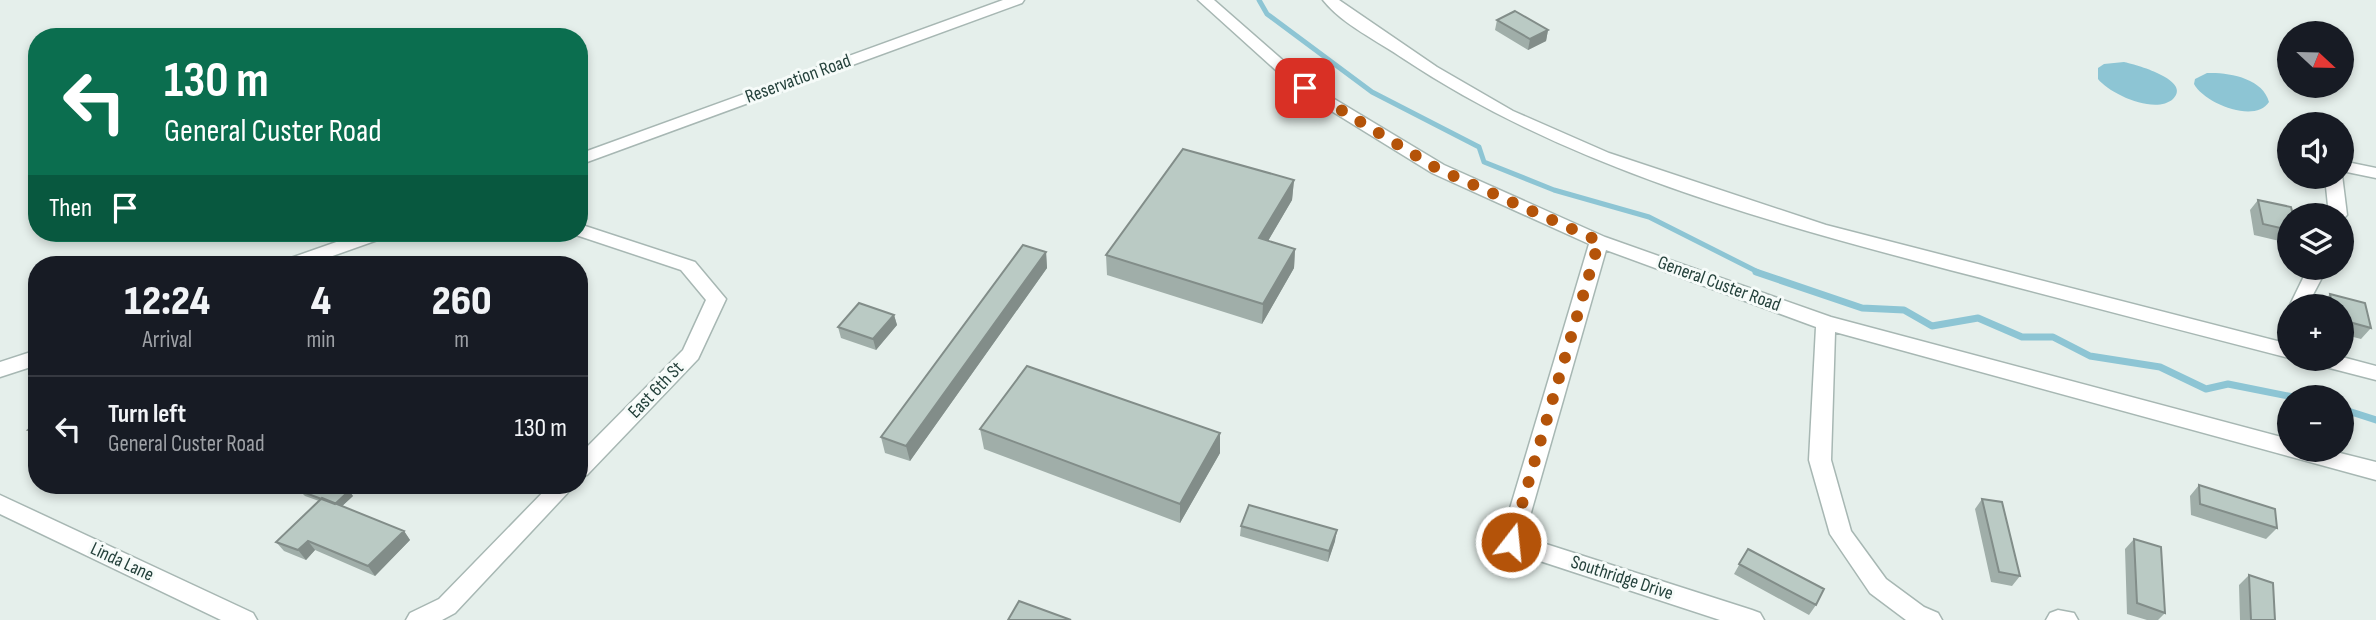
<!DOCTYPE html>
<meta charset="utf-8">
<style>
:root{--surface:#171b24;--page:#242831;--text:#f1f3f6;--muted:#9ea1a6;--line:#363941}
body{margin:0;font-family:"Sofia Sans Condensed",sans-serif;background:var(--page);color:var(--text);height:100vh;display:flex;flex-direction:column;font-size:26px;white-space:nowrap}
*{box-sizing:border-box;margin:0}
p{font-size:23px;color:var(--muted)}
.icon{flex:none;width:38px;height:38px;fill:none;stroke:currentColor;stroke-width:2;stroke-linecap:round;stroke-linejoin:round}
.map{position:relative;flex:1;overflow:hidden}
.side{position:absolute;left:28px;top:256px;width:560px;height:238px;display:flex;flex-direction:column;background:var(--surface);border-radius:28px;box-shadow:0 4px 10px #0003}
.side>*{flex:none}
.hud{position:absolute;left:28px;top:28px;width:560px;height:214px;border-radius:28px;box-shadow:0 4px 10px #0003;background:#0b6e4f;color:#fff;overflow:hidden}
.needle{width:46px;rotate:112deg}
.buttons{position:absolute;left:2277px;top:21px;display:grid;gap:14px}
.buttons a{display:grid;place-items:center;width:77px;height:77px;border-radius:50%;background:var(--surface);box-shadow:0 4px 10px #0003;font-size:35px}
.pin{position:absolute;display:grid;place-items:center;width:60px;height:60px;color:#fff;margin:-30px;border-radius:14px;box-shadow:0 4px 10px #0006}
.me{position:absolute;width:77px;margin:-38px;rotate:16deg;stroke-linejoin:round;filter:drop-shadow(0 0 5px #0008)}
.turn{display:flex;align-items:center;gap:24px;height:147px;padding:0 21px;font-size:32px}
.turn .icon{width:91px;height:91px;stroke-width:2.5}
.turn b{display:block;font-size:49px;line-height:60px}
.then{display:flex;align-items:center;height:66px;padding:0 21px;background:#0003;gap:14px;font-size:26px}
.eta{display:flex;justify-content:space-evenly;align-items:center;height:119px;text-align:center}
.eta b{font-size:42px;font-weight:800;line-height:49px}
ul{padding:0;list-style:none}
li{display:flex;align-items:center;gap:21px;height:105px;padding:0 21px;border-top:2px solid var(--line)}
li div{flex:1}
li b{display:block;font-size:26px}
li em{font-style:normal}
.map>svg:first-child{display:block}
.water{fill:#8dc5d4}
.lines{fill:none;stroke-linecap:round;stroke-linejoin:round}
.stream-far1{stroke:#8dc5d4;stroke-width:5}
.stream{stroke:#8dc5d4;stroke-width:7}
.minor-casing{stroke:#a7b7b3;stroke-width:3}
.minor{fill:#fff;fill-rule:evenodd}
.wall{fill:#a0aea9}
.shaded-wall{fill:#828d89}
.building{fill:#bacac4;stroke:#828d89;stroke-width:2}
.route{stroke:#b45309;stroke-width:12;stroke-dasharray:0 21.6}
.labels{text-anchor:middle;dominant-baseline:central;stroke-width:6;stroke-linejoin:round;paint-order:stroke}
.street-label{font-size:19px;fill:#24413b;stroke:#f6fbf9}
</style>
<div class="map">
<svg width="2376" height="620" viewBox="0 0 2376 620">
<rect width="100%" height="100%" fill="#e5efeb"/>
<path class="water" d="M 2124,62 C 2134,64 2193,80 2173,99 C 2155,115 2110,94 2098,79 L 2098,68 L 2104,64 Z
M 2207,73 C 2228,72 2263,78 2269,102 C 2255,124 2204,103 2194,84 L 2195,79 Z"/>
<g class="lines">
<path class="stream-far1" d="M 1259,0 L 1267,14 L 1372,92 L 1479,147 L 1484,162 L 1554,190 L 1649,217 L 1760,273"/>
<path class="stream" d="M 1756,272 L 1862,308 L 1904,310 L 1932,326 L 1978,318 L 2022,337 L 2053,337 L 2090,356 L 2160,367 L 2206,389 L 2228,384 L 2293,397
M 2342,409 L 2376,420"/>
<g class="minor-casing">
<path id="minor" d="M 1003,0 L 1024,0 L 1022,3 L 579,165 L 579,154 Z
M 1198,0 L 1214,0 L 1311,85 L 1444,165 L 1605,237 L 1831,317 L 2289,439 L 2289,450 L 2328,450 L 2376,462 L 2376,480 L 1835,332 L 1831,460 L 1851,531 L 1886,579 L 1924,607 L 1938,613 L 1942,620 L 1906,620 L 1870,593 L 1830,534 L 1809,460 L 1816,327 L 1606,250 L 1524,537 L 1752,610 L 1760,613 L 1764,620 L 1720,620 L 1503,549 L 1500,542 L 1589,244 L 1432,173 L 1299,91 Z
M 1323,0 L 1339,0 L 1437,67 L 1513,111 L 1609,153 L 1826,225 L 2289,344 L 2289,358 C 2176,329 2063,299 1950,270 C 1764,221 1566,167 1404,59 C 1378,41 1343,25 1323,0 Z
M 2342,161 L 2376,168 L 2376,178 L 2342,171 Z
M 2342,175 L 2347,215 L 2342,220 L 2342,215 L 2329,215 L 2325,177 Z
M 579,224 L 695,262 L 726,299 L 698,359 L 587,475 L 579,477 L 579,455 L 683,350 L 706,300 L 681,270 L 573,234 L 579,233 Z
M 362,233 L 389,233 L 386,237 L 310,264 L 283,264 L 285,260 Z
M 2308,268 L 2327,268 L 2307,306 L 2289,307 Z
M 37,350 L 37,365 L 0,377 L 0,362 Z
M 2342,357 L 2376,366 L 2376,380 L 2314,364 L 2311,359 Z
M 550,485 L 575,485 L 455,613 L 442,620 L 406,620 L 410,613 L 439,599 Z
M 0,495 L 253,613 L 257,620 L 221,620 L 0,514 Z
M 2058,610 L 2074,613 L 2078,620 L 2046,620 L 2050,613 Z"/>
</g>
<use href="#minor" class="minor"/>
</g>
<path class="wall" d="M 1497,20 L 1548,30 L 1546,41 L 1528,50 L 1495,30 Z
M 1294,180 L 1292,200 L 1268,241 L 1295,249 L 1294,268 L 1262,324 L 1107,275 L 1106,255 Z
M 2258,200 L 2289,215 L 2289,241 L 2288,243 L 2254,235 L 2250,210 Z
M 1046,252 L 1047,268 L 910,461 L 885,453 L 881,437 Z
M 2330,294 L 2371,328 L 2361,339 L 2342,334 L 2342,306 L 2320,306 Z
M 894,315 L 897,325 L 876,350 L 841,338 L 838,327 Z
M 37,422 L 37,439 L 28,430 Z
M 980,429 L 1220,453 L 1180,523 L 984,449 Z
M 2199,485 L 2277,528 L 2266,539 L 2191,515 L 2190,496 Z
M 300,491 L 349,491 L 353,496 L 342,506 L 404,531 L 410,540 L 375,576 L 315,550 L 306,560 L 284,551 L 276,542 L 319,501 L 305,496 Z
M 1982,499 L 2020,576 L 2012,586 L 1991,582 L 1975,509 Z
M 1241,526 L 1335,541 L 1328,562 L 1240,536 Z
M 2134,539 L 2165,613 L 2158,620 L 2147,620 L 2127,614 L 2125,549 Z
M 1748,549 L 1816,605 L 1809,615 L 1734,574 Z
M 2249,575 L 2275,620 L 2240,620 L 2239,585 Z"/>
<path class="shaded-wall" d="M 1548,30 L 1546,41 L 1528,50 L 1530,39 Z
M 1294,180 L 1292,200 L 1258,258 L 1259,238 Z
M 1295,249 L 1294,268 L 1262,324 L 1263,304 Z
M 1046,252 L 1047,268 L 910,461 L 906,446 Z
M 581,311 L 587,322 L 579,334 L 579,315 Z
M 894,315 L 897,325 L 876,350 L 873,339 Z
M 1220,433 L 1220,453 L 1180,523 L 1180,504 Z
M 349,491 L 353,496 L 339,509 L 335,504 Z
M 1337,530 L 1335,541 L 1328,562 L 1329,551 Z
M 404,531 L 410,540 L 375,576 L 368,566 Z
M 308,541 L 315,550 L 306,560 L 298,550 Z"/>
<path class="building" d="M 1515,11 L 1548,30 L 1530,39 L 1497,20 Z
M 1183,149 L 1294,180 L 1259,238 L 1295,249 L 1263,304 L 1106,255 Z
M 2258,200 L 2291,207 L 2293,215 L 2289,215 L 2289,230 L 2263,224 Z
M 1023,245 L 1046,252 L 906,446 L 881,437 Z
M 2330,294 L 2365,303 L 2371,328 L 2342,320 L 2342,306 L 2332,306 Z
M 859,303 L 894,315 L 873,339 L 838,327 Z
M 1027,366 L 1220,433 L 1180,504 L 980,429 Z
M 37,422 L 37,432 L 28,430 Z
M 307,485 L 334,485 L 349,491 L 335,504 L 300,491 Z
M 2199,485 L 2275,509 L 2277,528 L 2200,504 Z
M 322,498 L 404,531 L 368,566 L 308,541 L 298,550 L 276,542 Z
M 1982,499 L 2002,502 L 2020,576 L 1999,572 Z
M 1249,505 L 1337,530 L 1329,551 L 1241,526 Z
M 2134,539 L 2161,547 L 2165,613 L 2137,603 Z
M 1748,549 L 1824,589 L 1816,605 L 1739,564 Z
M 2249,575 L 2273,583 L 2275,620 L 2251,620 Z
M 1019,601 L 1071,620 L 1008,620 Z"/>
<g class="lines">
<path class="route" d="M 1305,88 L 1438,169 L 1599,241 L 1511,542"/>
</g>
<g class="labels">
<g class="street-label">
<text transform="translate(798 79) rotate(-20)">Reservation Road</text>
<text transform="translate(1719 284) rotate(20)">General Custer Road</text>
<text transform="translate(656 390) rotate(-46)">East 6th St</text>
<text transform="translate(122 562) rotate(25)">Linda Lane</text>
<text transform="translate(1622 578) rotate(18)">Southridge Drive</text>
</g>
</g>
</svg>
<div class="buttons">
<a><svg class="needle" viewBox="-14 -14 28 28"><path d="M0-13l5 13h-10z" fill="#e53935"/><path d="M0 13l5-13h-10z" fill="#9ea1a6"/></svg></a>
<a><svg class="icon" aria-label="sound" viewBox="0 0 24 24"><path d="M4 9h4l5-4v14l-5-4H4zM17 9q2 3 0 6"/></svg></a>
<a><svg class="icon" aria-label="layers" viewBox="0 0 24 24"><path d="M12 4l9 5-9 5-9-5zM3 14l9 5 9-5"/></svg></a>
<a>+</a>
<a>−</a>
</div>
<div class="pin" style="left:1305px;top:88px;background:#d93025"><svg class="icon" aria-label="arrive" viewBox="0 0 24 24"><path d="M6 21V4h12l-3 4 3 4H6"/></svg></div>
<svg class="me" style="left:1511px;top:542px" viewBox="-20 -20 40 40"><circle r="17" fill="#b45309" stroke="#fff" stroke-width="3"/><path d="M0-11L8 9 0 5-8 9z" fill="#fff"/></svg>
<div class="hud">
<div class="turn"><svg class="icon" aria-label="left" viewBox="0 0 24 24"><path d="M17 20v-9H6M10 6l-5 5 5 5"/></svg><div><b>130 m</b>General Custer Road</div></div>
<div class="then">Then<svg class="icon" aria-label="arrive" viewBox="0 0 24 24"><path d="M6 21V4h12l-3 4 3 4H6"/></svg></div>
</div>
<section class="side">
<div class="eta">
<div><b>12:24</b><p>Arrival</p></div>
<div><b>4</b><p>min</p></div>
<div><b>260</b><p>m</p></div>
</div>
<ul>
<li><svg class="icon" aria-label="left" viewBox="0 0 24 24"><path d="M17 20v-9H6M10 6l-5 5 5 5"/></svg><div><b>Turn left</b><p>General Custer Road</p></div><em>130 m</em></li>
</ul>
</section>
</div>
